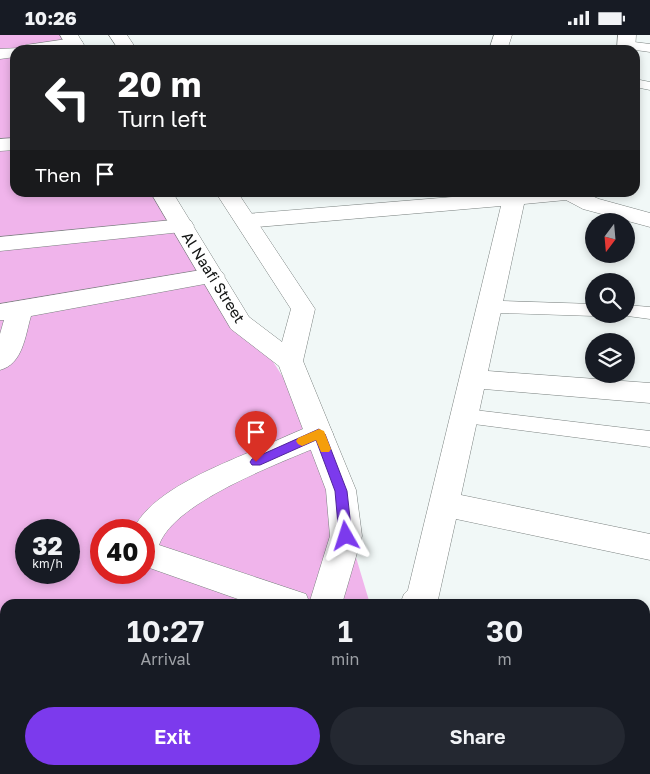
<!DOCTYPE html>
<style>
:root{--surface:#171b24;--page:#242831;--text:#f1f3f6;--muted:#9ea1a6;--accent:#7c3aed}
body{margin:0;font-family:"Golos Text",sans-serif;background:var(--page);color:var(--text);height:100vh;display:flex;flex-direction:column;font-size:19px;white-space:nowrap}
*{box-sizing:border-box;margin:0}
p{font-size:16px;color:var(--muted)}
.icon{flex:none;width:28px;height:28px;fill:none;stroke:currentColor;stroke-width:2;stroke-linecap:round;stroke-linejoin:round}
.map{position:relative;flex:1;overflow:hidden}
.side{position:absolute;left:0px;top:564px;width:650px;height:176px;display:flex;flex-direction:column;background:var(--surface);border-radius:15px 15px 0 0;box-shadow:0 2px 8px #0003}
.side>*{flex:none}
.banner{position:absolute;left:10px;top:10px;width:630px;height:152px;border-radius:15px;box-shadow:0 2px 8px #0003;background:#202124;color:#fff;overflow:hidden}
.needle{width:32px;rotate:196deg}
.fabs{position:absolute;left:585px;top:178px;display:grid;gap:10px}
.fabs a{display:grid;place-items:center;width:50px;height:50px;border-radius:50%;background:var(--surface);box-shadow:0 2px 8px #0003;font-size:25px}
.speed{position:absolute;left:15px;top:484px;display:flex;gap:10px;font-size:25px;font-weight:700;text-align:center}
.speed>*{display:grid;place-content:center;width:65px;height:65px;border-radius:50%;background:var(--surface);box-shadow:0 2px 8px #0003;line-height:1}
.speed small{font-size:12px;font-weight:400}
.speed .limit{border:8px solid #d22;background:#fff;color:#111}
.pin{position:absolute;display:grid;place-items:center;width:42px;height:42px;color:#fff;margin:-51px -21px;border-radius:50% 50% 50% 0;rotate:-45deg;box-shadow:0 0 5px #0007}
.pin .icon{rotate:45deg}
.me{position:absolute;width:55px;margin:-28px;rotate:354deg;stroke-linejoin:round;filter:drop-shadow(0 0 4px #0008)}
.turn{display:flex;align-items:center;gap:18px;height:105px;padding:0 25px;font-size:22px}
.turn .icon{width:65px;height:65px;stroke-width:2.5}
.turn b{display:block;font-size:35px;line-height:42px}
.then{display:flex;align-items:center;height:48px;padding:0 25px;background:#0003;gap:10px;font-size:19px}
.eta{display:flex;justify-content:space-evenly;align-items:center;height:85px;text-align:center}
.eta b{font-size:30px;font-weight:600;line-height:35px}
.action{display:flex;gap:10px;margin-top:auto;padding:10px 25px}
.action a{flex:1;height:58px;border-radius:30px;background:var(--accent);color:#fff;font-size:20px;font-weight:600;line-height:58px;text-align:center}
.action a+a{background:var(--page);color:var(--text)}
.status{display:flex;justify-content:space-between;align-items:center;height:35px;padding:0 25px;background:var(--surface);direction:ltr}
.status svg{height:14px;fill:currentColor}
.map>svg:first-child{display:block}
.green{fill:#f0b4eb;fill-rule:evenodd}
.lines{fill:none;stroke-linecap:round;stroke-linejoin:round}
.lane-casing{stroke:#7b8280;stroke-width:1}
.street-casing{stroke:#7b8280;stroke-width:1}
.secondary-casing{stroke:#7b8280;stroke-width:1}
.lane{fill:#fff;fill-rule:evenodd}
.street{fill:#fff;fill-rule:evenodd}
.secondary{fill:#fff;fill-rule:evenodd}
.route{fill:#7c3aed;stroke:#51269a}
.slow{fill:#f59e0b}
.labels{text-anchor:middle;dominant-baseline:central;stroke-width:4;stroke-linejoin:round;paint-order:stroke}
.street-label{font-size:15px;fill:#131514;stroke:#fff}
</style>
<div class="status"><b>10:26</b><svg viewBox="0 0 49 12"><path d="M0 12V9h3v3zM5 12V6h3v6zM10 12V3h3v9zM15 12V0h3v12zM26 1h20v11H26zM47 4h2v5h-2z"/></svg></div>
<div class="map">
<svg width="650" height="739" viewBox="0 0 650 739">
<rect width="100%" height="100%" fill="#f1f8f7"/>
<path class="green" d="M 0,0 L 66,0 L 76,15 L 15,15 L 15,158 L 166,158 L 319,399 L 370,569 L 5,569 L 5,735 L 238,735 L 234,739 L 0,739 ZM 26,495 L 69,495 L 69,538 L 26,538 ZM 101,495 L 144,495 L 144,538 L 101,538 Z"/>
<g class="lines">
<g class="lane-casing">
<path id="lane" d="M 626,6 L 650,9 L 650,17 L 621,13 L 620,10 L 621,7 Z
M 635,44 L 650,47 L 650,55 L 635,52 Z
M 503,266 L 594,269 L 594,279 L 601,279 L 594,281 L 503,278 L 490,280 L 484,278 L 481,274 L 484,270 Z
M 626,270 L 650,272 L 650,284 L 620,280 L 619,279 L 626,279 Z
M 466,374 L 650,396 L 650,412 L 466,388 L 459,386 L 456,381 L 459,376 Z"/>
</g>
<g class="street-casing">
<path id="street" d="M 494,0 L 512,0 L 507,15 L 489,15 Z
M 618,0 L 636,0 L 635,15 L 617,15 Z
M 74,3 L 80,4 L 83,8 L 80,12 L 62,15 L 15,15 L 15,22 L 0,24 L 0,14 L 19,13 L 26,10 Z
M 15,103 L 15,115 L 0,116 L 0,104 Z
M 501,158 L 585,158 L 599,164 L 650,178 L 650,192 L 583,174 L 566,165 L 524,169 L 488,336 L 650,348 L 650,368 L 484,354 L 461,460 L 650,499 L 650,525 L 456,484 L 437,569 L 400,569 L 404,559 L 408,555 L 501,171 L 246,193 L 238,191 L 235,186 L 238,181 L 246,179 Z
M 183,184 L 191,186 L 194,191 L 191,196 L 0,216 L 0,202 Z
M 213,233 L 221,236 L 225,241 L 221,246 L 31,281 C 25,301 23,329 0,335 L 0,299 L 4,285 L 0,285 L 0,269 Z
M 319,388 L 329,391 L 333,399 L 329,407 C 286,426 175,465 159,510 L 306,559 L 310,569 L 252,569 L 144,531 L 144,495 L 133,495 C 151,455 221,430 259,413 C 279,405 298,395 319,388 Z
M 645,606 L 650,608 L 650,640 L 645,638 Z
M 0,643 L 5,644 L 5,678 L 0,677 Z
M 197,735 L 242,735 L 244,739 L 199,739 Z
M 295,735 L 339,735 L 341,739 L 297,739 Z"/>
</g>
<g class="secondary-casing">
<path id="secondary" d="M 60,0 L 78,0 L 87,15 L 69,15 Z
M 109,0 L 127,0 L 137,15 L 119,15 Z
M 151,158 L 173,158 L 249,282 L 282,307 L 291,274 L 216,158 L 238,158 L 315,274 L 303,326 L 356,455 L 362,501 L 342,569 L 309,569 L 330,501 L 326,455 L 279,331 L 231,294 Z
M 221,735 L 260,735 L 258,739 L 219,739 Z"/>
</g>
<use href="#lane" class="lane"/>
<use href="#street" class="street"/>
<use href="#secondary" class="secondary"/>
</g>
<path class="route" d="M 319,394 L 325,399 L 347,456 L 352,501 L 350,505 L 346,506 L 341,505 L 339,501 L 335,456 L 316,405 L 260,430 L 252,430 L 250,427 L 252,424 Z"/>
<path class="slow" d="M 319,394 L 324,396 L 331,414 L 329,417 L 321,417 L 316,405 L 302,411 L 298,409 L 296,406 L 298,403 Z"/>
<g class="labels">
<g class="street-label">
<text transform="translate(214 242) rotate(58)">Al Naafi Street</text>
</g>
</g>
</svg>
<div class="fabs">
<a><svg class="needle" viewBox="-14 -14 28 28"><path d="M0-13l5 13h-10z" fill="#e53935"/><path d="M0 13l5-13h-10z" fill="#9ea1a6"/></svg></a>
<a><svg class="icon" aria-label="search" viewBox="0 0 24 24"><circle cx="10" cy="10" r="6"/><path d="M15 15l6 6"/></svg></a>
<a><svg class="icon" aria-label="layers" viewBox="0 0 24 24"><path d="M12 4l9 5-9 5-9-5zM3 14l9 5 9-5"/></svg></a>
</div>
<div class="speed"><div>32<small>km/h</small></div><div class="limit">40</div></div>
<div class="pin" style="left:256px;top:427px;background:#d93025"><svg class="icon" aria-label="arrive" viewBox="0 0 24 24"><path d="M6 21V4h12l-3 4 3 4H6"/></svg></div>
<svg class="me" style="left:346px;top:501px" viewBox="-20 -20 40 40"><path d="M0-17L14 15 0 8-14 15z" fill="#7c3aed" stroke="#fff" stroke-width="4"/></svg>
<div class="banner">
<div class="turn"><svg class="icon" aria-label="left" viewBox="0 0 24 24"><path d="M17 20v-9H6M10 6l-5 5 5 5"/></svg><div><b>20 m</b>Turn left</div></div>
<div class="then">Then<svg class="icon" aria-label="arrive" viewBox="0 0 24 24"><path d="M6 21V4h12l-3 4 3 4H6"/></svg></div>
</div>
<section class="side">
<div class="eta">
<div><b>10:27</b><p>Arrival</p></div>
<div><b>1</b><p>min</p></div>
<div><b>30</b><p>m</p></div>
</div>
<div class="action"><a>Exit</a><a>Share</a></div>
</section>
</div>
